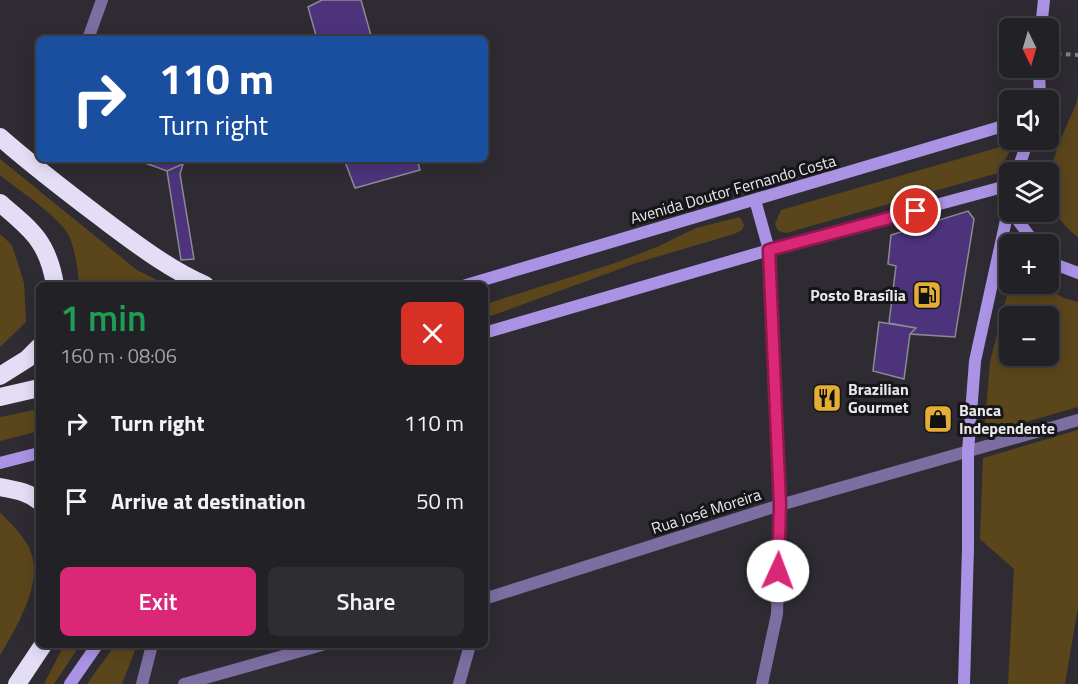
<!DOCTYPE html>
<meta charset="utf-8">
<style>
:root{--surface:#222126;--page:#2e2e32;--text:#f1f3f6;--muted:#a2a3a7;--line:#3f3e43;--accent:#db2777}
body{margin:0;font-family:"Titillium Web",sans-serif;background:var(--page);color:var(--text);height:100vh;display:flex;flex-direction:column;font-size:22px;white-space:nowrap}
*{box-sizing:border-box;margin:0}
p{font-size:20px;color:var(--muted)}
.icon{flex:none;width:33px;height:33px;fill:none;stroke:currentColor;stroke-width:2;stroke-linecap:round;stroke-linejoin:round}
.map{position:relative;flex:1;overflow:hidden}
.drawer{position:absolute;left:36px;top:282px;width:452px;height:366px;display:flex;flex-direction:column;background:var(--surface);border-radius:9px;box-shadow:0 3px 15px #0003,0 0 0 2px var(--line)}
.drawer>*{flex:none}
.guide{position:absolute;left:36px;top:36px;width:452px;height:126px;border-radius:9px;box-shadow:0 3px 15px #0003,0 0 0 2px var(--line);background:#1a4fa0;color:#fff;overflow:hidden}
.needle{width:39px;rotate:175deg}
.buttons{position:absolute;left:999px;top:18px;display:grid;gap:12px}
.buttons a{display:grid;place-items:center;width:60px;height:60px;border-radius:9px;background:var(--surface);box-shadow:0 3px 15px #0003,0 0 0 2px var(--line);font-size:30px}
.pin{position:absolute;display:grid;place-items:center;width:51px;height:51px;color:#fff;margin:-26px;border:3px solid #fff;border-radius:50%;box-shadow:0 2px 6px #0007}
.me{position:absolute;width:66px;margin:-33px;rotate:2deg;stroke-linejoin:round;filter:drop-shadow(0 0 4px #0008)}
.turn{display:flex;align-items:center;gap:21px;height:126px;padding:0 24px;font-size:27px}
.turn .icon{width:78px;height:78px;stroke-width:2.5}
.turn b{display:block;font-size:42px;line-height:51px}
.round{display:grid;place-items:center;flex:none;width:63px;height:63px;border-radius:9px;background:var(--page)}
.headline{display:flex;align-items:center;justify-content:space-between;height:102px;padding:0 24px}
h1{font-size:36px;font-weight:600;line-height:45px;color:#1e9e55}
.action{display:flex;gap:12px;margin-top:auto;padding:12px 24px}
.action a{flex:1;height:69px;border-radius:9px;background:var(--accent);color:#fff;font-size:24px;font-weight:600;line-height:69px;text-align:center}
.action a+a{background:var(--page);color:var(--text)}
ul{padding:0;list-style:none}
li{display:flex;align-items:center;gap:18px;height:78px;padding:0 24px}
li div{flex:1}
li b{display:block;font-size:22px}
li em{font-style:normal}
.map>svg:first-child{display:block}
.green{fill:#5b461c;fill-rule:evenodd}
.building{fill:#4c337b;stroke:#8c8a91;stroke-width:1.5}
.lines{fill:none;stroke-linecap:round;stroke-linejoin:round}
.path{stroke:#828086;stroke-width:4;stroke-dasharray:4.5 4.5;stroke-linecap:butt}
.minor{stroke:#7d6ea2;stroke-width:12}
.secondary{stroke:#aa92e5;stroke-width:12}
.motorway{stroke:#e3ddf6;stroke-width:18}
.route-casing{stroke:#8e194d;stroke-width:15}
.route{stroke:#db2777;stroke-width:10}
.labels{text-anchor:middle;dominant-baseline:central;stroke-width:6;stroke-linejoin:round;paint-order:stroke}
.street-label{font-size:16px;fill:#e8e7eb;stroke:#161518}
.poi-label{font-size:16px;font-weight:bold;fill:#e8e7eb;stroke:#161518;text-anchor:start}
</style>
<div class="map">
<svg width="1078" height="684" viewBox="0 0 1078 684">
<rect width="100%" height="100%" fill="#2e2c32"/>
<path class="green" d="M 1078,93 L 1078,237 C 1027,199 1057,149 1077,102 Z
M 1014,143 L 998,173 L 786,233 L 778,231 L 775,224 L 781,210 Z
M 0,159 L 137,270 L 167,285 L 79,285 C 79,274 74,244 68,234 C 57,215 18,190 0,175 Z
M 740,217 L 744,225 L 742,230 L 734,234 L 636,263 L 491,316 L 487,314 L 486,308 L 489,303 L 618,262 L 659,246 L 696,228 Z
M 0,234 L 12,245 L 24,283 L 26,322 L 0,347 Z
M 1010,283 L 1037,284 L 1064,298 L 1078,302 L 1078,407 L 984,434 L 990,362 ZM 1010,316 L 1048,316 L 1048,356 L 1010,356 Z
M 39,409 L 39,431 L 0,441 L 0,417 Z
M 1078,430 L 1078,607 L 1065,684 L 1008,684 L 1014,569 L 980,539 L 983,458 Z
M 0,512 C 9,522 20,532 27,544 C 48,578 17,625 0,656 Z
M 64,645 L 80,645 L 54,684 L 44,684 Z
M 115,645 L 137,645 L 122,684 L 87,684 Z"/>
<path class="building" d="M 322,0 L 361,0 L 372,39 L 317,39 L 308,7 Z
M 134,159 L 170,159 L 183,164 L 167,171 Z
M 170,159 L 185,159 L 183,164 Z
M 344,159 L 417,159 L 420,170 L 355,188 Z
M 183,164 L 180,174 L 194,259 L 181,260 L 167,171 Z
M 968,211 L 974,219 L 955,337 L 910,334 L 916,328 L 889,323 L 896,266 L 888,264 L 891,235 Z
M 879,322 L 916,328 L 910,334 L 904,379 L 873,371 Z
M 935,414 L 943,415 L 941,425 L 934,424 Z"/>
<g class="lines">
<path class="path" d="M 1048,53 L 1078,55"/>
<path class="minor" d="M 88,39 L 102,0
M 484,599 L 780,505 L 1078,420
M 142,684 L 152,645
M 184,684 L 322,645
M 459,684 L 470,645
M 762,684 L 777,614 L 780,505 L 769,250"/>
<path class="secondary" d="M 1041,28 L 1044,0
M 1039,68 L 1040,100
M 1017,172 L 1028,140
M 755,200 L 769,250
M 1012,212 L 1035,244
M 1048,258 L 1057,265 L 1078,273
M 466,285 L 1010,124
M 484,333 L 769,250 L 1010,185
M 0,463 L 39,453
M 70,684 L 97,645
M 964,684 L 968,548 L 968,452 L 975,361 L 1010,202"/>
<path class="motorway" d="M 0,137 C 35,168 71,195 108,223 C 139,246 169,269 205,285
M 0,203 C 32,230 48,242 55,285
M 0,376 L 27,359 L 39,347
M 0,397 L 39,388
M 0,487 C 14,490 27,491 39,501
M 17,684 L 43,645"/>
</g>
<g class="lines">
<g class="route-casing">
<path id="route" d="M 778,571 L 780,505 L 769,250 L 916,211"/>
</g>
<use href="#route" class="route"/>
</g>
<defs>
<g id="fuel-square" transform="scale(1.5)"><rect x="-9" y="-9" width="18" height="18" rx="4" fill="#e4ad35" stroke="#161518"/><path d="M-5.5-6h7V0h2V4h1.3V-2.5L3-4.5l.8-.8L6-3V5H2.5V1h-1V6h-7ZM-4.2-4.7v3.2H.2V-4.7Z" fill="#111"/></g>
<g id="restaurant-square" transform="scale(1.5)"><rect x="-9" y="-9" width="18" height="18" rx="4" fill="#e4ad35" stroke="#161518"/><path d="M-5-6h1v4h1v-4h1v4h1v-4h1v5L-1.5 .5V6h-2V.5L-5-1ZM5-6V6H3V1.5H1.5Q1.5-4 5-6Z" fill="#111"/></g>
<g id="shop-square" transform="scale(1.5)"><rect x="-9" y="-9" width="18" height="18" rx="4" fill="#e4ad35" stroke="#161518"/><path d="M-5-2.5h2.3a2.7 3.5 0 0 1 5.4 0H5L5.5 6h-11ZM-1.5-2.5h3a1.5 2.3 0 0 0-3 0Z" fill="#111"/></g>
</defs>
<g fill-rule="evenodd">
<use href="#fuel-square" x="927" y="295"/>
<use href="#restaurant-square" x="827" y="398"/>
<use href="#shop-square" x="938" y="419"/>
</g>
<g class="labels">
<g class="street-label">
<text transform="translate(733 189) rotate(-16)">Avenida Doutor Fernando Costa</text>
<text transform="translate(706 511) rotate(-18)">Rua José Moreira</text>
</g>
<g class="poi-label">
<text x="906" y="295" text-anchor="end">Posto Brasília</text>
<text x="848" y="389">Brazilian<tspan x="848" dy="18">Gourmet</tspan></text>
<text x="959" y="410">Banca<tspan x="959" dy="18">Independente</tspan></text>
</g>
</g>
</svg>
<div class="buttons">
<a><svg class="needle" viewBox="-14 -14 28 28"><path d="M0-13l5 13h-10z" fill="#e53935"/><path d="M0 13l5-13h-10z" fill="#a2a3a7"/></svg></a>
<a><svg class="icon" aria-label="sound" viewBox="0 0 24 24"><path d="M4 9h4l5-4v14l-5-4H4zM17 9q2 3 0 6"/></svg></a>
<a><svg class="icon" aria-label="layers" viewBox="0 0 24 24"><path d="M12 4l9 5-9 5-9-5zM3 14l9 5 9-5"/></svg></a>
<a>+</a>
<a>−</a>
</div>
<div class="pin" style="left:916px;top:211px;background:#d93025"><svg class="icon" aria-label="arrive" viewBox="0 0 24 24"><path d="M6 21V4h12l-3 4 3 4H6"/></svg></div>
<svg class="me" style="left:778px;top:571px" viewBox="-20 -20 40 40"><circle r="19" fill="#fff"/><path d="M0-13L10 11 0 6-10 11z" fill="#db2777"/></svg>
<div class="guide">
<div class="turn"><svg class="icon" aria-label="right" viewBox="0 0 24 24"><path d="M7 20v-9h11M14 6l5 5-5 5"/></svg><div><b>110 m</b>Turn right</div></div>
</div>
<section class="drawer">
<div class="headline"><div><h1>1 min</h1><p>160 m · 08:06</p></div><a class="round" style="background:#d93025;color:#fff"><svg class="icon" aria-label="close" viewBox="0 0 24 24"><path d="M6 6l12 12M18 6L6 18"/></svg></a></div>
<ul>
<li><svg class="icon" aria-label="right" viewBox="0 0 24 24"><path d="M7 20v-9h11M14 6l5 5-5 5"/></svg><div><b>Turn right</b></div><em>110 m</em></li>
<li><svg class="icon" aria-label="arrive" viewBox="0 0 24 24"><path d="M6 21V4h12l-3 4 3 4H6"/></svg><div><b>Arrive at destination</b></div><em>50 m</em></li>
</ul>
<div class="action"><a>Exit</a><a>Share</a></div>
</section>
</div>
